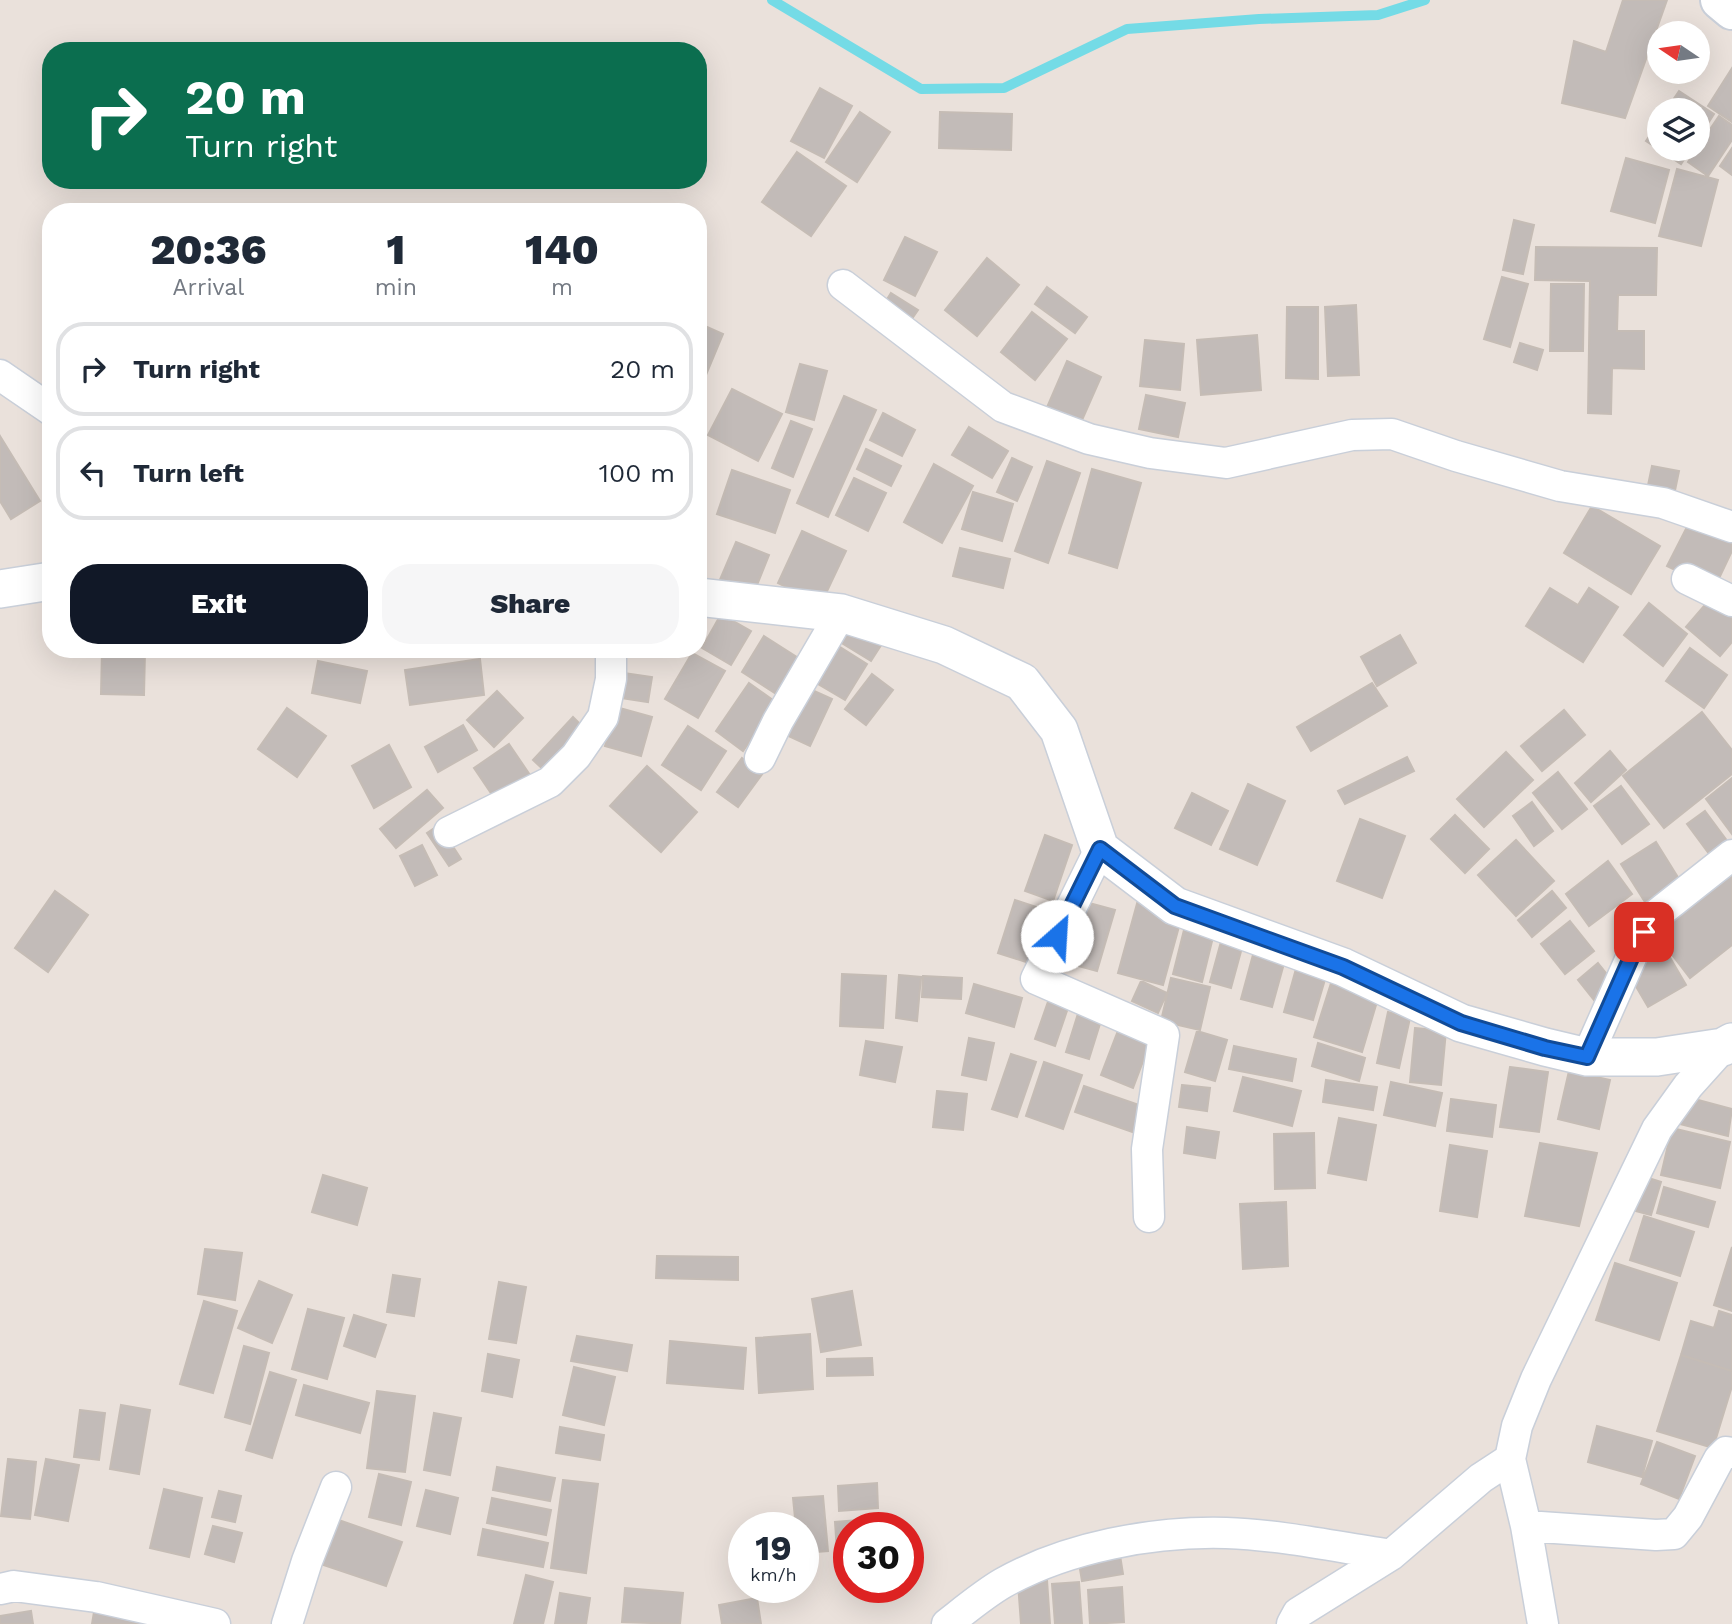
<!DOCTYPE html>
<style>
:root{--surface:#fff;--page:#f6f6f7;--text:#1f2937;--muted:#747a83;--line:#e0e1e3;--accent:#111827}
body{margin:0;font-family:"Work Sans",sans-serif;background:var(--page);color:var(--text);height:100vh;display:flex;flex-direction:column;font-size:26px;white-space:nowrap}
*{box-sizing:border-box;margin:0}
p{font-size:23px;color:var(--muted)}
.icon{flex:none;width:38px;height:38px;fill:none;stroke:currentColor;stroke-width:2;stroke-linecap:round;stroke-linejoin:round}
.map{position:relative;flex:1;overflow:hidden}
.sheet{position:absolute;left:42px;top:203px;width:665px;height:455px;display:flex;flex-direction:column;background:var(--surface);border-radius:28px;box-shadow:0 7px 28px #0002}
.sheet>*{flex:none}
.banner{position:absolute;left:42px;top:42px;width:665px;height:147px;border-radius:28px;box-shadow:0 7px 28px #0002;background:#0b6e4f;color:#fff;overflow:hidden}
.needle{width:46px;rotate:283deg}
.controls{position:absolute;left:1647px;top:21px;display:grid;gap:14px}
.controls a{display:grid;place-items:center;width:63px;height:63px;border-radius:50%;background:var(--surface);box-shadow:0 7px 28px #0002;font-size:35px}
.speed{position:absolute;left:728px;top:1512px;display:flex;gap:14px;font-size:35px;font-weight:700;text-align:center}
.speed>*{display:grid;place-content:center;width:91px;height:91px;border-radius:50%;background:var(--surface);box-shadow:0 7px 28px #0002;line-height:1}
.speed small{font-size:18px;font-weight:400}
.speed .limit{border:10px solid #d22;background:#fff;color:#111}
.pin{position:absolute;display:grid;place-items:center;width:60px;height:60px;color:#fff;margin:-30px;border-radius:14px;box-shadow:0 4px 10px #0006}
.me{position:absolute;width:77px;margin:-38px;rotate:26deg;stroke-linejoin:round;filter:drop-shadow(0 0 5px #0008)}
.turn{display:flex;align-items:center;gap:24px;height:147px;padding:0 28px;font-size:32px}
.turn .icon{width:91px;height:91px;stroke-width:2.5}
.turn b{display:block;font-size:49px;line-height:60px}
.eta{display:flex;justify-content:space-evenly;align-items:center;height:119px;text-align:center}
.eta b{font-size:42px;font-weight:800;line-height:49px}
.button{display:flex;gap:14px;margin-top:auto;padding:14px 28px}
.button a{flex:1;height:80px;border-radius:28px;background:var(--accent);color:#fff;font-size:28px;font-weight:800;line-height:80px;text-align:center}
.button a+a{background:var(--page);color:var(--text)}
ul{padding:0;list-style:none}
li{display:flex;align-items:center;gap:21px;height:94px;margin:0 14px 10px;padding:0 14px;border:4px solid var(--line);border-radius:28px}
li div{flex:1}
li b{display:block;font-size:26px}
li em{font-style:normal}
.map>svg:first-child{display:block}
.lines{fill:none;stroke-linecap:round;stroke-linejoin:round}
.stream{stroke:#74dbe6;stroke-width:10}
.building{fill:#c2bbb8;stroke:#c5bcb5;stroke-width:2}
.minor-casing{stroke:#c9cfd9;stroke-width:33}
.tertiary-casing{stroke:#c9cfd9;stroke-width:40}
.secondary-casing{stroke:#c9cfd9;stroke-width:42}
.minor{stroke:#fff;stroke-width:30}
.tertiary{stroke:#fff;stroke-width:37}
.secondary{stroke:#fff;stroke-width:38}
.route-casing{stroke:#114b97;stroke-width:18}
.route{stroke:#1a73e8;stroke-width:12}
</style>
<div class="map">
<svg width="1732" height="1624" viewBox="0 0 1732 1624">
<rect width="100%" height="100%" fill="#eae1db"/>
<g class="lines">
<path class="stream" d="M 772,0 L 921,89 L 1004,88 L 1127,29 L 1259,19 L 1378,15 L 1425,0"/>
</g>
<path class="building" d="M 1623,0 L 1667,0 L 1625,118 L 1562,103 L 1574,41 L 1606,52 Z
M 1732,68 L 1732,122 L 1708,106 Z
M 820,88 L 852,106 L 824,158 L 791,141 Z
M 1679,91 L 1714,114 L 1698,139 L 1698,110 L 1666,110 Z
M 860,112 L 890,132 L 857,182 L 826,162 Z
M 940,112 L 1012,114 L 1011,150 L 939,148 Z
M 1719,116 L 1732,125 L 1732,140 L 1708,176 L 1688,162 Z
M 1659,122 L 1659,149 L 1691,149 L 1681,164 L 1646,141 Z
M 1732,148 L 1732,175 L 1720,166 Z
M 797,152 L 846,186 L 811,236 L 762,202 Z
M 1626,158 L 1669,170 L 1655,223 L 1611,211 Z
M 1677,169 L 1718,180 L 1701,246 L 1659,236 Z
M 1514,220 L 1534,225 L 1523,274 L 1503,270 Z
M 905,237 L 937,252 L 915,296 L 884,280 Z
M 1536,247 L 1657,248 L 1656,295 L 1618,295 L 1617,331 L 1644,331 L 1644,369 L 1612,368 L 1611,414 L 1588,413 L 1590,281 L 1535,280 Z
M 987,258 L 1019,285 L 977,336 L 945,310 Z
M 1502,277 L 1528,284 L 1510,347 L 1484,339 Z
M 1551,284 L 1584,284 L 1583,351 L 1550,351 Z
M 1047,287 L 1087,317 L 1075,333 L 1035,304 Z
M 891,293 L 918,310 L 907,326 L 881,309 Z
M 1356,305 L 1359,375 L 1328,376 L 1325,307 Z
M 1287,307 L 1318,307 L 1318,379 L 1286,378 Z
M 1032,312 L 1067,339 L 1035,380 L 1001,352 Z
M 698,323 L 723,334 L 698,394 Z
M 1257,335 L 1261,390 L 1201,395 L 1197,340 Z
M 1145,340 L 1184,344 L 1180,390 L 1140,386 Z
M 1520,343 L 1543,350 L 1537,370 L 1514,362 Z
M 1067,361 L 1101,377 L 1079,427 L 1045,412 Z
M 800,364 L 827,371 L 814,420 L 786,412 Z
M 732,389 L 782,414 L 758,461 L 708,435 Z
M 1146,395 L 1185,403 L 1178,437 L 1139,429 Z
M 844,396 L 876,410 L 828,517 L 797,503 Z
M 883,413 L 915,430 L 902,456 L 870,440 Z
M 791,421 L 812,429 L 793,477 L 772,468 Z
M 969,427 L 1008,451 L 992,478 L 952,455 Z
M 0,436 L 40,501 L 11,519 L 0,501 Z
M 866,449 L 901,466 L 891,486 L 857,469 Z
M 1012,458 L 1032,467 L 1017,501 L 997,492 Z
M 1047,461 L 1080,473 L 1048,563 L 1015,551 Z
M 934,464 L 973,486 L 942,543 L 904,522 Z
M 1652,466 L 1679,471 L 1673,500 L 1646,495 Z
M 1092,469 L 1141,483 L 1117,568 L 1069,553 Z
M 732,470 L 790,490 L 775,533 L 717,514 Z
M 854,478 L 886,493 L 868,531 L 836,515 Z
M 973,492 L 1013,504 L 1002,541 L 962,529 Z
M 1592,506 L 1660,546 L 1631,594 L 1564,553 Z
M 1693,515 L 1732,534 L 1732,551 L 1714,589 L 1667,566 Z
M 802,531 L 846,551 L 821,604 L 778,583 Z
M 736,542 L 769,555 L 753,595 L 719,582 Z
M 960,548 L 1010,559 L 1003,588 L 953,576 Z
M 1550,588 L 1578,605 L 1589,588 L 1618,607 L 1583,662 L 1526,626 Z
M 1711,598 L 1732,616 L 1732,642 L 1720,656 L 1686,627 Z
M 1649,603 L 1687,634 L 1663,666 L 1624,635 Z
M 721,614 L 751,631 L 731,665 L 702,648 Z
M 849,617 L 885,639 L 871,661 L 835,639 Z
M 1400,635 L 1416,663 L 1377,686 L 1361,657 Z
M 764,636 L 800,659 L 778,695 L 742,672 Z
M 829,640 L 867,664 L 845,700 L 806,677 Z
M 1690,648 L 1727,675 L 1704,708 L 1666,681 Z
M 102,650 L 145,651 L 144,695 L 101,694 Z
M 692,653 L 725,671 L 698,718 L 665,699 Z
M 480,659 L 484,695 L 410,705 L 405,670 Z
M 318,661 L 367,671 L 360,703 L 312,693 Z
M 617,672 L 652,677 L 648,702 L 614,697 Z
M 872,674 L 893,690 L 866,725 L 845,709 Z
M 749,683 L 777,703 L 743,751 L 716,731 Z
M 1372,683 L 1387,706 L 1311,751 L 1297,727 Z
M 803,686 L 832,699 L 810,746 L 782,733 Z
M 497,691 L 523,718 L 494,747 L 467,720 Z
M 616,707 L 652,717 L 641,756 L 605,746 Z
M 287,708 L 326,736 L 297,777 L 258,749 Z
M 1564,710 L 1585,735 L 1542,771 L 1521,746 Z
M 1702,712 L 1732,750 L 1732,774 L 1664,828 L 1623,776 Z
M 573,717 L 587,731 L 547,773 L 533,760 Z
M 463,725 L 477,750 L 438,772 L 425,747 Z
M 688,726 L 726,751 L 701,790 L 662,765 Z
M 509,744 L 532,778 L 497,802 L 474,768 Z
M 389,745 L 411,787 L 374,808 L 352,766 Z
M 1610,751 L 1626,770 L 1591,802 L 1575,783 Z
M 1506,752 L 1533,780 L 1484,827 L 1457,799 Z
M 1407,757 L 1414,771 L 1345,804 L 1338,791 Z
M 742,758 L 763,773 L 738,807 L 717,792 Z
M 647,766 L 697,812 L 661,852 L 610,806 Z
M 1558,772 L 1587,809 L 1562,829 L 1533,793 Z
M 1732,778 L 1732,834 L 1706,799 Z
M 1248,784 L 1285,801 L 1257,865 L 1220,849 Z
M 1621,786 L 1649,824 L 1622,844 L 1594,806 Z
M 427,790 L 443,808 L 396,848 L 380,829 Z
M 1192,793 L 1228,811 L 1211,845 L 1175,828 Z
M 1532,802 L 1553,831 L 1534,846 L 1513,816 Z
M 1705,811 L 1728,842 L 1710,855 L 1687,824 Z
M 1455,815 L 1489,849 L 1465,873 L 1431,839 Z
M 1360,819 L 1405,836 L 1382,898 L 1337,881 Z
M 439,825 L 461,859 L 449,866 L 427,833 Z
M 1045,835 L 1072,845 L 1053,901 L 1025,891 Z
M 1516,840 L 1554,881 L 1516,916 L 1478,875 Z
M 1656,842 L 1679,879 L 1645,902 L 1621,864 Z
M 422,845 L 437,875 L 415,886 L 400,856 Z
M 1608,861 L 1632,894 L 1589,926 L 1566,894 Z
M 1732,862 L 1732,945 L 1690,978 L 1650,926 Z
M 55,891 L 88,915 L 48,972 L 15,948 Z
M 1552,891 L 1566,908 L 1532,937 L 1518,920 Z
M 1015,900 L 1048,911 L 1032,964 L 998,953 Z
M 1078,900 L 1115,910 L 1097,971 L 1060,961 Z
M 1138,900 L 1183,912 L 1163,985 L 1118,973 Z
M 1570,921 L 1594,951 L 1565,974 L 1541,944 Z
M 1186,922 L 1215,929 L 1202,982 L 1173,974 Z
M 1225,927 L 1246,933 L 1231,988 L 1210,982 Z
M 1257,940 L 1288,949 L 1272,1007 L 1241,999 Z
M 1665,949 L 1686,985 L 1648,1007 L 1627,971 Z
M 1299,958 L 1329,966 L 1313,1020 L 1284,1012 Z
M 1598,963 L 1614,983 L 1594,1000 L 1578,980 Z
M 842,974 L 886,976 L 883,1028 L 840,1026 Z
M 899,975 L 921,977 L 917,1021 L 896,1018 Z
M 923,976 L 962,978 L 961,999 L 922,997 Z
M 1171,978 L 1210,987 L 1200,1030 L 1161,1021 Z
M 1332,980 L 1379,995 L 1362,1052 L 1314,1037 Z
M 1141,981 L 1167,993 L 1158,1013 L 1132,1001 Z
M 974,984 L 1022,998 L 1014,1027 L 966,1013 Z
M 1050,996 L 1070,1002 L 1055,1046 L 1035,1039 Z
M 1081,1004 L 1104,1011 L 1089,1059 L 1066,1052 Z
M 1388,1012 L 1410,1018 L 1399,1068 L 1377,1063 Z
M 1119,1028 L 1151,1040 L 1133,1088 L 1101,1075 Z
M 1415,1028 L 1446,1031 L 1441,1085 L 1410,1082 Z
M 1197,1031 L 1227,1040 L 1215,1081 L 1185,1072 Z
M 969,1038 L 994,1043 L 986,1080 L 962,1075 Z
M 866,1041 L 902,1047 L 895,1082 L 860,1075 Z
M 1318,1043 L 1365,1058 L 1359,1081 L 1312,1066 Z
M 1234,1046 L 1296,1059 L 1292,1081 L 1229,1069 Z
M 1011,1054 L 1036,1062 L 1017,1117 L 992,1109 Z
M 1044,1062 L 1082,1075 L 1063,1129 L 1026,1116 Z
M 1510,1067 L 1548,1072 L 1539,1132 L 1500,1127 Z
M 1569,1071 L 1610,1080 L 1599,1129 L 1558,1119 Z
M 1243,1077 L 1301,1091 L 1292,1126 L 1234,1111 Z
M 1326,1080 L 1377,1087 L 1373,1110 L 1323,1102 Z
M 1391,1082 L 1442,1093 L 1435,1126 L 1384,1115 Z
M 1182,1085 L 1210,1088 L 1207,1111 L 1179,1107 Z
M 1084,1086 L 1148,1108 L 1138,1134 L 1075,1112 Z
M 937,1091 L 967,1094 L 963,1130 L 933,1127 Z
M 1687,1097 L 1732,1109 L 1728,1136 L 1680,1124 Z
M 1451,1099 L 1496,1105 L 1492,1137 L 1447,1131 Z
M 1339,1118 L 1376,1125 L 1366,1180 L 1328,1173 Z
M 1187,1127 L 1219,1132 L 1215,1158 L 1184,1153 Z
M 1672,1128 L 1730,1142 L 1720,1188 L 1661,1175 Z
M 1314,1133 L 1315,1188 L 1275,1189 L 1274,1134 Z
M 1540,1143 L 1597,1153 L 1579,1226 L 1525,1216 Z
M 1450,1145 L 1487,1151 L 1477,1217 L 1440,1211 Z
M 323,1175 L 367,1188 L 357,1225 L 312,1212 Z
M 1642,1176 L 1661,1182 L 1651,1215 L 1632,1210 Z
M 1664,1187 L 1715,1202 L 1708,1227 L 1657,1213 Z
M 1286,1202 L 1288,1266 L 1243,1269 L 1240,1204 Z
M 1644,1216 L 1694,1232 L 1680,1276 L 1630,1260 Z
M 1732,1247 L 1732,1311 L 1714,1305 Z
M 205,1249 L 242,1253 L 235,1300 L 198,1294 Z
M 657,1256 L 738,1257 L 738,1280 L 656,1278 Z
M 1615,1263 L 1677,1283 L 1659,1340 L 1596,1320 Z
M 393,1275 L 420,1279 L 414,1316 L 387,1312 Z
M 259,1281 L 292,1295 L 272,1343 L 238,1328 Z
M 499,1282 L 526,1287 L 516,1343 L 489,1339 Z
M 852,1291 L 861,1345 L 821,1352 L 812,1299 Z
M 204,1301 L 237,1311 L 213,1393 L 180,1384 Z
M 308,1309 L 344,1318 L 327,1379 L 292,1369 Z
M 1719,1311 L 1732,1315 L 1732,1371 L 1681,1355 L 1691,1321 L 1714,1328 Z
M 354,1315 L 386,1325 L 375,1357 L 344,1346 Z
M 810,1334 L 813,1389 L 759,1393 L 756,1338 Z
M 577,1336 L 632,1345 L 627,1371 L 571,1361 Z
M 670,1341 L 746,1348 L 743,1389 L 667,1383 Z
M 244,1346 L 269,1353 L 250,1424 L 225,1417 Z
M 488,1354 L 519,1360 L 512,1397 L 482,1391 Z
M 1681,1355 L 1732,1371 L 1732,1386 L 1713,1448 L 1657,1431 Z
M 872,1358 L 873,1375 L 827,1376 L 827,1359 Z
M 574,1367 L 615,1377 L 604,1425 L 563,1415 Z
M 270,1372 L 296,1380 L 272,1458 L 246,1450 Z
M 304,1385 L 369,1403 L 360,1433 L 296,1415 Z
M 377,1391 L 415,1396 L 405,1472 L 367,1468 Z
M 121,1405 L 150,1410 L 139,1474 L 110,1469 Z
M 80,1410 L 105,1413 L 99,1460 L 74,1457 Z
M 434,1413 L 461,1418 L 450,1475 L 424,1470 Z
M 1597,1426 L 1652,1441 L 1642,1477 L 1588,1462 Z
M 560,1427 L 604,1435 L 600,1460 L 556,1453 Z
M 1657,1442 L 1695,1456 L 1679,1499 L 1641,1484 Z
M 8,1459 L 36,1462 L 30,1519 L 1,1516 Z
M 46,1459 L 79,1465 L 68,1521 L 35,1515 Z
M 497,1467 L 555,1478 L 550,1501 L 493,1490 Z
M 379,1474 L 411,1482 L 401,1525 L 369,1517 Z
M 563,1480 L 598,1484 L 586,1573 L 551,1568 Z
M 877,1483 L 878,1508 L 839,1511 L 838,1486 Z
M 164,1489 L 202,1498 L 189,1557 L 150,1548 Z
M 426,1490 L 458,1498 L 450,1534 L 417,1526 Z
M 219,1491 L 241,1496 L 235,1522 L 212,1517 Z
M 823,1496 L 828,1551 L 803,1553 L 803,1528 L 796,1528 L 793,1498 Z
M 492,1498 L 551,1510 L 546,1535 L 487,1523 Z
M 330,1517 L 402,1542 L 386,1586 L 315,1562 Z
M 870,1519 L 870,1528 L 849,1528 L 849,1566 L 838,1567 L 835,1522 Z
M 213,1526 L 242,1533 L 234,1562 L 205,1554 Z
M 483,1529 L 548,1543 L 543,1567 L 478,1555 Z
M 1119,1549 L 1123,1574 L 1082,1581 L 1078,1557 Z
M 526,1575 L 553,1582 L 543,1624 L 514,1624 Z
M 1047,1580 L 1050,1624 L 1021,1624 L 1018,1583 Z
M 1079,1582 L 1082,1624 L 1055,1624 L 1052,1584 Z
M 1122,1587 L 1124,1622 L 1090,1624 L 1088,1590 Z
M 625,1588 L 683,1593 L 680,1624 L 622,1622 Z
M 560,1593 L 590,1598 L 586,1624 L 555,1624 Z
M 757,1598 L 761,1624 L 722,1624 L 719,1605 Z
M 31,1611 L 33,1624 L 0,1624 L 0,1616 Z
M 94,1612 L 163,1624 L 92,1624 Z"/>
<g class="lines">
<g class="minor-casing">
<path id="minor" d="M 843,285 L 1003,407 L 1089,439 L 1150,453 L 1226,463 L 1352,435 L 1392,434 L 1456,456 L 1560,486 L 1663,503 L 1732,527
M 0,375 L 51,410
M 1687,579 L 1732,601
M 760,758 L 778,721 L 841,613
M 449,832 L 550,782 L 576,756 L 603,717 L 611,679 L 611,649
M 1100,849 L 1036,979 L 1164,1035 L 1147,1149 L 1149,1217
M 1587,1057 L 1634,951 L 1652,918 L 1732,855
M 1510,1459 L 1526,1526 L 1543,1624
M 1526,1526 L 1656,1535 L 1674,1534 L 1688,1517 L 1719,1459 L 1726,1452 L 1732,1453
M 0,1589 L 14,1586 L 96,1597 L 215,1624
M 287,1624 L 307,1561 L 336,1487
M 947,1624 C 965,1610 984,1594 1003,1583 C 1067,1547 1153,1531 1226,1533 C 1281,1535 1337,1547 1391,1555
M 1292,1624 L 1298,1613 L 1391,1555 L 1481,1478 L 1510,1459 L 1517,1426 L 1536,1379 L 1657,1129 L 1688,1086 L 1723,1047"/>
</g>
<g class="tertiary-casing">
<path id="tertiary" d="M 0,589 L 51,581
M 698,597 L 841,613 L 944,645 L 1022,682 L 1059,730 L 1100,849 L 1175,906 L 1343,967 L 1461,1023 L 1545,1047 L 1587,1057 L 1657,1057 L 1723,1047 L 1732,1042"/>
</g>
<g class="secondary-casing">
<path id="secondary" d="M 1720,0 L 1732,10"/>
</g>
<use href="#minor" class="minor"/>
<use href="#tertiary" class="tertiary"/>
<use href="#secondary" class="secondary"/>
</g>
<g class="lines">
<g class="route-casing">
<path id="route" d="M 1057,936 L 1100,849 L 1175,906 L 1343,967 L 1461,1023 L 1545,1048 L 1587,1057 L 1634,951 L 1644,932"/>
</g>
<use href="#route" class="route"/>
</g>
</svg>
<div class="controls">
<a><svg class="needle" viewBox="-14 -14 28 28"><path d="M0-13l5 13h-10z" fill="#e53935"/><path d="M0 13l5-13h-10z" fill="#747a83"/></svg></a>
<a><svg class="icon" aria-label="layers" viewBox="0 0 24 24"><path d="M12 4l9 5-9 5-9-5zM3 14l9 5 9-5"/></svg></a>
</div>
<div class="speed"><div>19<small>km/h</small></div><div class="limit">30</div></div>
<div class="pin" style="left:1644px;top:932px;background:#d93025"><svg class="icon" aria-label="arrive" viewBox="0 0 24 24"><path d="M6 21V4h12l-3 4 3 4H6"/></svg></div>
<svg class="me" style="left:1057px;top:936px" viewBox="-20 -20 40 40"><circle r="19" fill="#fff"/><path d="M0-13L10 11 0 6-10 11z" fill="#1a73e8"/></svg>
<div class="banner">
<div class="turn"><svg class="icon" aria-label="right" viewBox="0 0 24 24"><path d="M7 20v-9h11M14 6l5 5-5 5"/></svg><div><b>20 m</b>Turn right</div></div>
</div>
<section class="sheet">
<div class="eta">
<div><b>20:36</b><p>Arrival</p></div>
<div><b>1</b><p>min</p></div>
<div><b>140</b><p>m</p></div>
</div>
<ul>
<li><svg class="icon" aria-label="right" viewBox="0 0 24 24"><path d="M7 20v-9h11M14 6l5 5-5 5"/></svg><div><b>Turn right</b></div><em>20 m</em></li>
<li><svg class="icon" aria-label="left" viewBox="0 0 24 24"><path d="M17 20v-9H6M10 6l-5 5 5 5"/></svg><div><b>Turn left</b></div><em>100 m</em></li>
</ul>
<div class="button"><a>Exit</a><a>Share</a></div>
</section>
</div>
